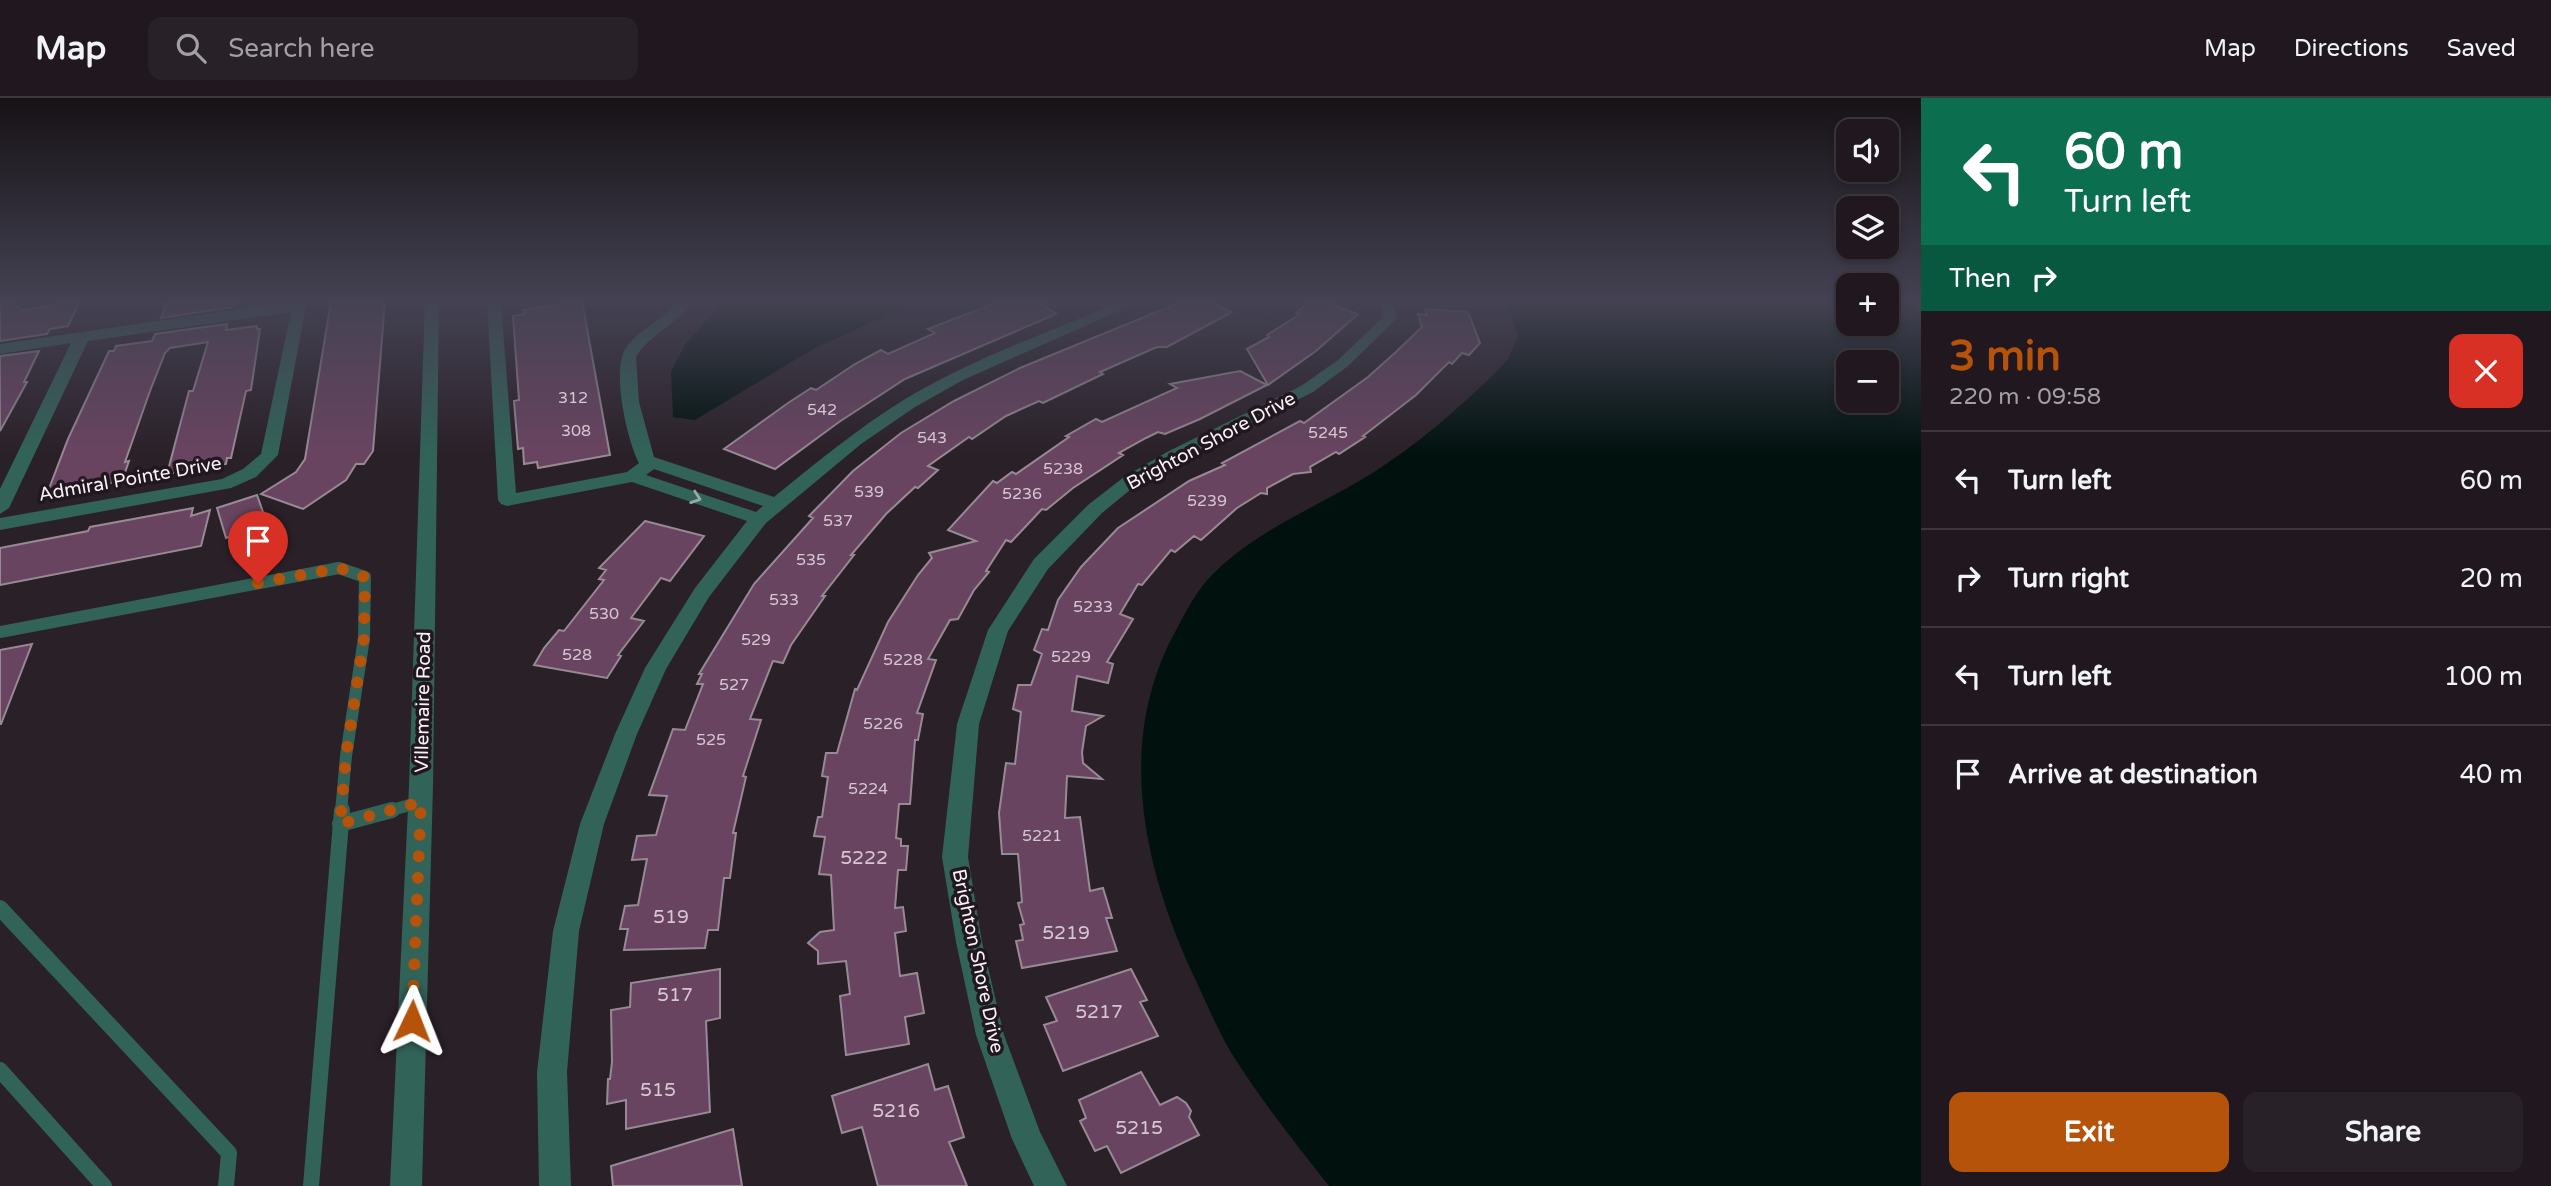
<!DOCTYPE html>
<meta charset="utf-8">
<style>
:root{--surface:#20181e;--page:#282127;--text:#f1f3f6;--muted:#a2a0a4;--line:#3d373c;--accent:#b45309}
body{margin:0;font-family:"Varela Round",sans-serif;background:var(--page);color:var(--text);height:100vh;display:flex;flex-direction:column;font-size:26px;white-space:nowrap}
*{box-sizing:border-box;margin:0}
p{font-size:23px;color:var(--muted)}
.icon{flex:none;width:38px;height:38px;fill:none;stroke:currentColor;stroke-width:2;stroke-linecap:round;stroke-linejoin:round}
.map{position:relative;flex:1;overflow:hidden}
.side{display:flex;flex-direction:column;background:var(--surface);width:630px}
.side>*{flex:none}
.top-card{background:#0b6e4f;color:#fff;overflow:hidden}
.fabs{position:absolute;left:1836px;top:21px;display:grid;gap:14px}
.fabs a{display:grid;place-items:center;width:63px;height:63px;border-radius:14px;background:var(--surface);box-shadow:0 4px 10px #0003,0 0 0 2px var(--line);font-size:35px}
.pin{position:absolute;display:grid;place-items:center;width:60px;height:60px;color:#fff;margin:-72px -30px;border-radius:50% 50% 50% 0;rotate:-45deg;box-shadow:0 0 7px #0007}
.pin .icon{rotate:45deg}
.me{position:absolute;width:77px;margin:-38px;rotate:2deg;stroke-linejoin:round;filter:drop-shadow(0 0 5px #0008)}
.turn{display:flex;align-items:center;gap:24px;height:147px;padding:0 28px;font-size:32px}
.turn .icon{width:91px;height:91px;stroke-width:2.5}
.turn b{display:block;font-size:49px;line-height:60px}
.then{display:flex;align-items:center;height:66px;padding:0 28px;background:#0003;gap:14px;font-size:26px}
.round{display:grid;place-items:center;flex:none;width:74px;height:74px;border-radius:14px;background:var(--page)}
.head{display:flex;align-items:center;justify-content:space-between;height:119px;padding:0 28px}
h1{font-size:42px;font-weight:700;line-height:52px;color:var(--accent)}
.button{display:flex;gap:14px;margin-top:auto;padding:14px 28px}
.button a{flex:1;height:80px;border-radius:14px;background:var(--accent);color:#fff;font-size:28px;font-weight:700;line-height:80px;text-align:center}
.button a+a{background:var(--page);color:var(--text)}
ul{padding:0;list-style:none}
li{display:flex;align-items:center;gap:21px;height:98px;padding:0 28px;border-top:2px solid var(--line)}
li div{flex:1}
li b{display:block;font-size:26px}
li em{font-style:normal}
header{display:flex;align-items:center;gap:42px;box-sizing:border-box;height:98px;padding:0 35px;background:var(--surface);border-bottom:2px solid var(--line)}
header strong{font-size:33px}
nav{display:flex;gap:38px;margin-inline-start:auto;font-size:24px}
.search{width:490px;height:63px;background:var(--page);display:flex;align-items:center;gap:18px;box-sizing:border-box;padding:0 24px;border-radius:14px;color:var(--muted);font-size:26px}
main{display:flex;flex:1;min-height:0}
.map>svg:first-child{display:block}
.water{fill:#01110e;fill-rule:evenodd}
.building{fill:#694461;stroke:#978a94;stroke-width:2}
.lines{fill:none;stroke-linecap:round;stroke-linejoin:round}
.service-far1{stroke:#316359;stroke-width:12}
.service{stroke:#316359;stroke-width:16}
.minor{fill:#316359;fill-rule:evenodd}
.oneway{stroke:#95aaa8}
.route{stroke:#b45309;stroke-width:12;stroke-dasharray:0 21.6}
.labels{text-anchor:middle;dominant-baseline:central;stroke-width:7;stroke-linejoin:round;paint-order:stroke}
.number-label{font-size:16px;fill:#d5c6d2}
.street-label{font-size:19px;fill:#f9f2f7;stroke:#21171f}
.near-number-label{font-size:19px;fill:#d5c6d2}
</style>
<header>
<strong>Map</strong>
<div class="search"><svg class="icon" aria-label="search" viewBox="0 0 24 24"><circle cx="10" cy="10" r="6"/><path d="M15 15l6 6"/></svg>Search here</div>
<nav><a>Map</a><a>Directions</a><a>Saved</a></nav>
</header>
<main>
<div class="map">
<svg width="1921" height="1088" viewBox="0 0 1921 1088">
<rect width="100%" height="100%" fill="#2a2028"/>
<path class="water" d="M 724,203 L 919,203 L 815,250 L 695,322 L 673,319 L 671,274 L 686,245 Z
M 1501,203 L 1848,203 L 1848,226 L 1886,226 L 1887,203 L 1905,203 L 1921,215 L 1921,1088 L 1329,1088 C 1295,1045 1261,1002 1232,956 C 1219,934 1208,909 1197,885 C 1145,776 1114,648 1174,536 C 1186,514 1196,492 1215,474 C 1260,430 1318,409 1371,376 C 1417,347 1458,311 1497,273 L 1508,261 L 1518,238 L 1510,214 ZM 1848,264 L 1886,264 L 1886,303 L 1848,303 Z"/>
<path class="building" d="M 0,203 L 8,203 L 22,212 L 80,203 L 68,228 L 50,231 L 47,236 L 0,243 Z
M 167,203 L 234,203 L 232,209 L 161,220 Z
M 331,203 L 385,203 L 373,353 L 364,366 L 356,366 L 346,382 L 303,411 L 261,396 L 296,374 L 305,361 Z
M 582,203 L 610,357 L 538,370 L 537,364 L 524,366 L 523,350 L 518,351 L 514,303 L 519,302 L 513,218 L 524,216 L 523,212 Z
M 1000,203 L 1038,203 L 1056,216 L 905,281 L 839,324 L 775,371 L 724,351 L 788,305 L 811,290 L 816,292 L 855,266 L 881,252 L 888,256 L 935,235 L 928,231 Z
M 1183,203 L 1207,203 L 1232,214 L 1167,249 L 1157,249 L 1100,274 L 1103,276 L 1043,305 L 1039,303 L 1006,318 L 972,341 L 969,339 L 928,368 L 938,372 L 918,390 L 915,389 L 886,416 L 851,457 L 854,457 L 822,498 L 825,498 L 791,547 L 783,565 L 773,563 L 750,621 L 761,622 L 743,678 L 746,679 L 733,735 L 736,735 L 730,780 L 724,780 L 718,832 L 708,832 L 705,850 L 624,852 L 628,831 L 620,831 L 625,808 L 638,807 L 647,761 L 632,762 L 637,738 L 656,737 L 667,698 L 649,697 L 673,631 L 685,632 L 703,586 L 697,586 L 702,576 L 699,576 L 754,486 L 813,420 L 809,418 L 853,373 L 901,335 L 954,303 L 1020,270 Z
M 1310,203 L 1322,203 L 1358,216 L 1316,253 L 1268,287 L 1247,251 L 1269,239 L 1267,237 L 1300,216 L 1296,215 Z
M 1425,211 L 1468,214 L 1480,245 L 1469,257 L 1462,255 L 1452,266 L 1449,264 L 1416,297 L 1363,338 L 1365,339 L 1339,356 L 1336,354 L 1310,369 L 1311,374 L 1293,376 L 1267,390 L 1267,396 L 1261,395 L 1237,410 L 1201,442 L 1194,438 L 1175,454 L 1171,452 L 1142,487 L 1138,486 L 1120,516 L 1133,521 L 1107,564 L 1113,566 L 1108,585 L 1077,578 L 1072,613 L 1103,618 L 1086,628 L 1082,654 L 1083,665 L 1102,681 L 1067,678 L 1065,720 L 1080,719 L 1090,793 L 1103,790 L 1112,820 L 1106,820 L 1117,853 L 1022,870 L 1016,843 L 1023,842 L 1020,827 L 1024,826 L 1018,805 L 1022,804 L 1018,756 L 1002,756 L 999,715 L 1006,665 L 1015,666 L 1021,614 L 1013,611 L 1018,587 L 1031,587 L 1042,556 L 1034,552 L 1042,531 L 1048,532 L 1058,502 L 1081,469 L 1118,430 L 1189,383 L 1225,367 L 1222,365 L 1300,323 L 1304,325 L 1368,279 L 1397,253 L 1422,229 L 1418,216 L 1427,217 Z
M 227,226 L 226,232 L 257,228 L 257,231 L 260,231 L 251,292 L 246,293 L 231,360 L 227,360 L 226,366 L 167,376 L 189,293 L 193,293 L 208,244 L 170,250 L 165,255 L 150,293 L 125,364 L 129,363 L 122,383 L 47,396 L 68,341 L 109,253 L 114,253 L 116,248 L 152,243 L 155,236 Z
M 39,253 L 24,284 L 27,284 L 0,333 L 0,258 Z
M 1240,273 L 1267,287 L 1200,321 L 1165,336 L 1158,334 L 1146,340 L 1119,355 L 1123,357 L 1073,390 L 1046,412 L 1042,411 L 1011,444 L 1006,442 L 986,473 L 989,474 L 974,492 L 958,521 L 950,522 L 928,561 L 936,562 L 917,615 L 923,616 L 918,642 L 915,642 L 910,706 L 899,706 L 896,740 L 901,741 L 901,748 L 908,748 L 906,772 L 898,772 L 895,810 L 903,809 L 906,833 L 895,835 L 900,878 L 917,875 L 924,915 L 905,919 L 909,946 L 846,957 L 840,898 L 850,896 L 846,863 L 818,866 L 818,853 L 808,845 L 820,834 L 834,832 L 831,777 L 819,776 L 825,739 L 814,738 L 818,719 L 822,719 L 828,679 L 822,678 L 826,655 L 837,655 L 855,591 L 857,592 L 888,524 L 918,477 L 932,460 L 929,455 L 976,443 L 948,432 L 993,383 L 997,385 L 1012,374 L 1016,376 L 1069,339 L 1066,338 L 1096,321 L 1102,324 L 1177,290 L 1170,286 Z
M 257,397 L 269,431 L 241,440 L 240,435 L 226,440 L 217,410 Z
M 193,410 L 191,418 L 210,412 L 201,448 L 0,487 L 0,450 L 88,433 L 90,429 Z
M 645,423 L 704,438 L 670,483 L 661,480 L 631,520 L 644,523 L 618,557 L 621,558 L 607,580 L 534,567 L 544,550 L 559,532 L 564,533 L 604,482 L 599,481 L 606,472 L 599,470 Z
M 32,546 L 1,626 L 0,626 L 0,552 Z
M 720,871 L 720,920 L 706,923 L 710,1014 L 626,1031 L 626,1002 L 607,1006 L 608,981 L 610,981 L 612,964 L 611,912 L 630,909 L 631,885 Z
M 1131,871 L 1147,902 L 1140,904 L 1158,938 L 1063,973 L 1044,927 L 1057,923 L 1046,899 Z
M 928,966 L 935,992 L 948,988 L 964,1039 L 949,1044 L 967,1088 L 878,1088 L 862,1029 L 842,1035 L 832,998 Z
M 1141,974 L 1160,1007 L 1177,999 L 1186,1005 L 1191,1013 L 1189,1019 L 1199,1037 L 1121,1075 L 1107,1048 L 1095,1053 L 1080,1023 L 1086,1020 L 1079,1002 Z
M 733,1031 L 742,1088 L 613,1088 L 611,1068 Z"/>
<g class="lines">
<path class="service-far1" d="M 0,534 L 339,470 L 365,479 L 364,540 L 346,658 L 341,714
M 385,714 L 420,704"/>
<path class="service" d="M 340,726 L 392,712
M 0,810 L 229,1055 L 226,1088
M 0,972 L 104,1088
M 311,1088 L 342,712"/>
<path class="minor" d="M 293,203 L 307,203 L 278,357 L 256,379 L 231,390 L 0,432 L 0,420 L 222,381 L 243,371 L 261,356 L 291,214 L 88,243 L 9,410 L 0,416 L 0,391 L 71,245 L 0,256 L 0,246 Z
M 425,203 L 439,203 L 433,688 L 422,1088 L 390,1088 L 409,688 Z
M 487,203 L 507,203 L 501,207 L 516,395 L 627,374 L 639,365 C 627,343 611,271 626,250 C 639,231 664,222 678,203 L 693,203 C 678,225 646,240 636,259 L 639,304 L 654,359 L 774,399 C 816,365 857,331 902,303 C 970,261 1048,235 1121,203 L 1141,203 L 963,282 L 915,309 L 861,346 L 766,425 L 709,499 L 666,571 L 637,636 L 604,726 L 579,833 L 567,974 L 571,1088 L 539,1088 L 537,974 L 553,833 L 580,726 L 615,636 L 645,570 L 695,490 L 747,423 L 632,384 L 507,408 L 501,406 L 498,402 ZM 654,371 L 763,408 L 756,414 L 646,377 Z
M 1376,203 L 1392,203 L 1397,220 L 1348,268 L 1313,294 L 1179,362 L 1136,387 L 1102,415 L 1048,471 L 1008,533 L 979,626 L 968,759 L 982,844 L 1004,937 L 1040,1034 L 1067,1088 L 1034,1088 L 1012,1041 L 976,937 L 956,844 L 942,759 L 957,626 L 988,532 L 1034,461 L 1088,407 L 1124,379 L 1167,354 L 1301,288 L 1338,262 L 1383,219 L 1381,209 Z"/>
</g>
<defs><path id="oneway-chevron" d="M-2-3.5L2.5 0L-2 3.5" fill="none" stroke-width="1.6" stroke-linecap="round" stroke-linejoin="round" transform="scale(1.75)"/></defs>
<use class="oneway" href="#oneway-chevron" transform="translate(696 400) rotate(19)"/>
<linearGradient id="sky" x2="0" y2="1"><stop stop-color="#171216"/><stop offset="0.57" stop-color="#444253"/><stop offset="1" stop-color="#444253" stop-opacity="0"/></linearGradient>
<rect width="1921" height="356" fill="url(#sky)"/>
<g class="lines">
<path class="route" d="M 258,485 L 339,470 L 365,479 L 364,540 L 346,658 L 340,726 L 421,704 L 412,923"/>
</g>
<g class="labels">
<g class="number-label">
<text x="573" y="300">312</text>
<text x="822" y="312">542</text>
<text x="576" y="333">308</text>
<text x="1328" y="335">5245</text>
<text x="932" y="340">543</text>
<text x="1063" y="371">5238</text>
<text x="869" y="394">539</text>
<text x="1022" y="396">5236</text>
<text x="1207" y="403">5239</text>
<text x="838" y="423">537</text>
<text x="811" y="462">535</text>
<text x="784" y="502">533</text>
<text x="1093" y="509">5233</text>
<text x="604" y="516">530</text>
<text x="756" y="542">529</text>
<text x="577" y="557">528</text>
<text x="1071" y="559">5229</text>
<text x="903" y="562">5228</text>
<text x="734" y="587">527</text>
<text x="883" y="626">5226</text>
<text x="711" y="642">525</text>
<text x="868" y="691">5224</text>
<text x="1042" y="738">5221</text>
</g>
<g class="street-label">
<text transform="translate(1211 343) rotate(-28)">Brighton Shore Drive</text>
<text transform="translate(130 381) rotate(-10)">Admiral Pointe Drive</text>
<text transform="translate(423 604) rotate(-89)">Villemaire Road</text>
<text transform="translate(978 863) rotate(78)">Brighton Shore Drive</text>
</g>
<g class="near-number-label">
<text x="864" y="760">5222</text>
<text x="671" y="819">519</text>
<text x="1066" y="835">5219</text>
<text x="675" y="897">517</text>
<text x="1099" y="914">5217</text>
<text x="658" y="992">515</text>
<text x="896" y="1013">5216</text>
<text x="1139" y="1030">5215</text>
</g>
</g>
</svg>
<div class="fabs">
<a><svg class="icon" aria-label="sound" viewBox="0 0 24 24"><path d="M4 9h4l5-4v14l-5-4H4zM17 9q2 3 0 6"/></svg></a>
<a><svg class="icon" aria-label="layers" viewBox="0 0 24 24"><path d="M12 4l9 5-9 5-9-5zM3 14l9 5 9-5"/></svg></a>
<a>+</a>
<a>−</a>
</div>
<div class="pin" style="left:258px;top:485px;background:#d93025"><svg class="icon" aria-label="arrive" viewBox="0 0 24 24"><path d="M6 21V4h12l-3 4 3 4H6"/></svg></div>
<svg class="me" style="left:412px;top:923px" viewBox="-20 -20 40 40"><path d="M0-17L14 15 0 8-14 15z" fill="#b45309" stroke="#fff" stroke-width="4"/></svg>
</div>
<section class="side">
<div class="top-card">
<div class="turn"><svg class="icon" aria-label="left" viewBox="0 0 24 24"><path d="M17 20v-9H6M10 6l-5 5 5 5"/></svg><div><b>60 m</b>Turn left</div></div>
<div class="then">Then<svg class="icon" aria-label="right" viewBox="0 0 24 24"><path d="M7 20v-9h11M14 6l5 5-5 5"/></svg></div>
</div>
<div class="head"><div><h1>3 min</h1><p>220 m · 09:58</p></div><a class="round" style="background:#d93025;color:#fff"><svg class="icon" aria-label="close" viewBox="0 0 24 24"><path d="M6 6l12 12M18 6L6 18"/></svg></a></div>
<ul>
<li><svg class="icon" aria-label="left" viewBox="0 0 24 24"><path d="M17 20v-9H6M10 6l-5 5 5 5"/></svg><div><b>Turn left</b></div><em>60 m</em></li>
<li><svg class="icon" aria-label="right" viewBox="0 0 24 24"><path d="M7 20v-9h11M14 6l5 5-5 5"/></svg><div><b>Turn right</b></div><em>20 m</em></li>
<li><svg class="icon" aria-label="left" viewBox="0 0 24 24"><path d="M17 20v-9H6M10 6l-5 5 5 5"/></svg><div><b>Turn left</b></div><em>100 m</em></li>
<li><svg class="icon" aria-label="arrive" viewBox="0 0 24 24"><path d="M6 21V4h12l-3 4 3 4H6"/></svg><div><b>Arrive at destination</b></div><em>40 m</em></li>
</ul>
<div class="button"><a>Exit</a><a>Share</a></div>
</section>
</main>
